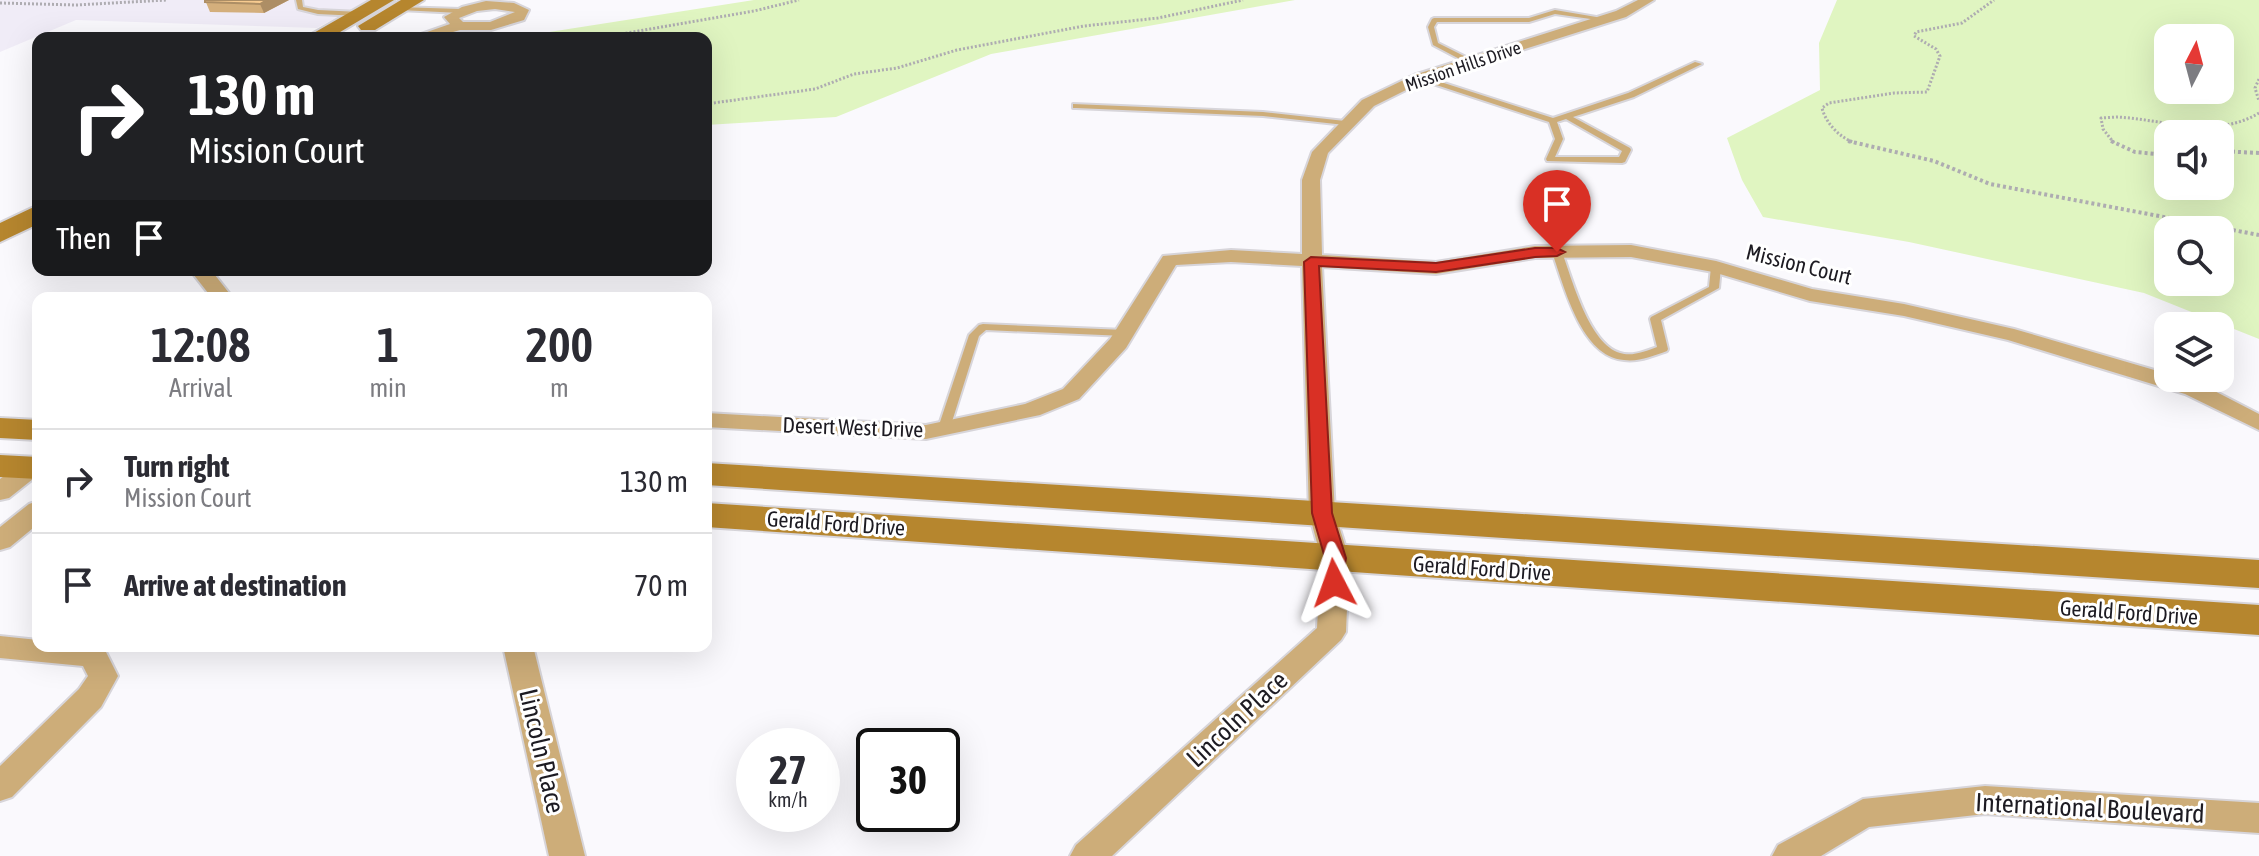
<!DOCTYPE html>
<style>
:root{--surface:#fff;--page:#f2f2f3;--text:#2b2b33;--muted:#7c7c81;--line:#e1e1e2}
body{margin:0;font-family:"Asap Condensed",sans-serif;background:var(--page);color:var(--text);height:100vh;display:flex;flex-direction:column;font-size:30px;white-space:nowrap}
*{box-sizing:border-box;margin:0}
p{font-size:26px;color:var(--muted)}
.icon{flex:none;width:44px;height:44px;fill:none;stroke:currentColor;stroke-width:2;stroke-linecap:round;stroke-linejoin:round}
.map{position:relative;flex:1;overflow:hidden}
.drawer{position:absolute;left:32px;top:292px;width:680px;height:360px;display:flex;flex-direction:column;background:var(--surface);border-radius:16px;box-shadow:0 8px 32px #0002}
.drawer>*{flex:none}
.hud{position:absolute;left:32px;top:32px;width:680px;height:244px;border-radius:16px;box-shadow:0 8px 32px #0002;background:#202124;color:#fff;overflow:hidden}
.needle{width:52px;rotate:6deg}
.fabs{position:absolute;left:2154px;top:24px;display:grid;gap:16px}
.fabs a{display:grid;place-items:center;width:80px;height:80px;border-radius:16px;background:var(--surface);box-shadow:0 8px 32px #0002;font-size:40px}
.speed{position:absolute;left:736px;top:728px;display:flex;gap:16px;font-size:40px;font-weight:700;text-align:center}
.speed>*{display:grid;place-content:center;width:104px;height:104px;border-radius:50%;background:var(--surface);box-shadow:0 8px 32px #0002;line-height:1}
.speed small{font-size:20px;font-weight:400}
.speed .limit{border:4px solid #111;border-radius:12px;background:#fff;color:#111}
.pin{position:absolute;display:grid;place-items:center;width:68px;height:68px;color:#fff;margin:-82px -34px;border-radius:50% 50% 50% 0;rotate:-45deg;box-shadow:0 0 8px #0007}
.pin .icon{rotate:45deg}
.me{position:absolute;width:88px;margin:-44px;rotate:356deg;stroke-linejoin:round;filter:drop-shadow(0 0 6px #0008)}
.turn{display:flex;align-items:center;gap:28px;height:168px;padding:0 24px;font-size:36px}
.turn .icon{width:104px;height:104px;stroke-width:2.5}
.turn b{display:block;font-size:56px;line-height:68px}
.then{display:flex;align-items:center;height:76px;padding:0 24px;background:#0003;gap:16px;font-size:30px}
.eta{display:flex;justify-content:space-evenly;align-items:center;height:136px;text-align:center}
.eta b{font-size:48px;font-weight:600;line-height:56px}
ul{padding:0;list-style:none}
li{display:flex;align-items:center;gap:24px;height:104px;padding:0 24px;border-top:2px solid var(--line)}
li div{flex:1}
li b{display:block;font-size:30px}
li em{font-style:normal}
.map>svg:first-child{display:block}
.built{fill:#f0ecf7}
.green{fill:#e0f5c1;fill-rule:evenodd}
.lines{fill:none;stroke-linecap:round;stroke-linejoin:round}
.service-casing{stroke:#d7d5da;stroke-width:4}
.minor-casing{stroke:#d7d5da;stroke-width:4}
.secondary-casing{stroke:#d7d5da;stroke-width:4}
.path-far1{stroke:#aeacb1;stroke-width:3;stroke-dasharray:2 2;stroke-linecap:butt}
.path{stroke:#aeacb1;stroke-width:4;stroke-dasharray:3 3;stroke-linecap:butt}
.service{fill:#cdad79;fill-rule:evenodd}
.minor{fill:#cdad79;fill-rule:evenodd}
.secondary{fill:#b6862e;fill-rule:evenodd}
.wall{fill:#d4af7c}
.shaded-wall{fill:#ad8e65}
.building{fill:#f7cb90;stroke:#ad8e65;stroke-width:2}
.route{fill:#d93025;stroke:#8d1f18;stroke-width:2}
.labels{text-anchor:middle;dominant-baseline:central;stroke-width:6;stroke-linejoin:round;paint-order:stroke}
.far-street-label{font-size:18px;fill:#1d1b22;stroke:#fff}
.street-label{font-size:22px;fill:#1d1b22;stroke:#fff}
.near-street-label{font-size:26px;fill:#1d1b22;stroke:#fff}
</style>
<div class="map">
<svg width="2259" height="856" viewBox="0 0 2259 856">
<rect width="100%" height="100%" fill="#faf9fd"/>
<path class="built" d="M 0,0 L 369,0 L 317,28 L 76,20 L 0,52 Z"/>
<path class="green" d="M 754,0 L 1295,0 L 991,54 L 836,117 L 706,125 L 706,38 L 511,38 Z
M 1837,0 L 2259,0 L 2259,339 L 2144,293 L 1909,242 L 1763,217 L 1742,180 L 1727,138 L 1820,90 L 1819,43 ZM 2168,38 L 2220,38 L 2220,90 L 2168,90 ZM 2168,134 L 2220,134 L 2220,186 L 2168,186 ZM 2168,230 L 2220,230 L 2220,282 L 2168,282 Z"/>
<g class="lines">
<g class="service-casing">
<path id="service" d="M 296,0 L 302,0 L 303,7 L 318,10 L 360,12 L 363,14 L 360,16 L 318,14 L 298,9 Z
M 398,7 L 460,9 L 463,11 L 460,13 L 400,10 L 398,9 Z
M 1555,10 L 1608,19 L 1605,21 L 1555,14 L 1529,22 L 1437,22 L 1434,27 L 1438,43 L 1472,60 L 1473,62 L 1469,64 L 1433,45 L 1428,27 L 1432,19 L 1434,18 L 1529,18 Z
M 1695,62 L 1702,64 L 1634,97 L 1573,117 L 1630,148 L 1631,150 L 1625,162 L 1622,163 L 1547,161 L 1546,159 L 1555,139 L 1549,122 L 1415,78 L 1422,76 L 1553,118 L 1628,93 ZM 1566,119 L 1622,151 L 1619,157 L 1555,157 L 1563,139 L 1557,122 Z
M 1073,104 L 1263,112 L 1345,121 L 1349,123 L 1345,125 L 1263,116 L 1076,108 L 1073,108 Z
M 1557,249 L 1562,252 C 1572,279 1589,344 1620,353 C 1632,357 1646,351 1657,347 L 1650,319 L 1651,317 L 1709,287 L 1711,267 L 1716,264 L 1721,267 L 1719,288 L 1661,320 L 1668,349 L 1667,351 C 1653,356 1639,362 1624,360 C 1581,357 1564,286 1552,252 Z
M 983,324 L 1125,330 L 1130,333 L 1125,336 L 986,330 L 979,336 L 950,428 L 944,432 L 940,431 L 938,428 L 969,335 L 979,325 Z"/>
</g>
<g class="minor-casing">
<path id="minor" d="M 1638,0 L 1654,0 L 1626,17 L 1424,81 L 1374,106 L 1328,153 L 1320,180 L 1322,255 L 1436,262 L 1535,246 L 1631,245 L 1716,261 L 1812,289 L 1904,304 L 2014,329 L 2168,374 L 2168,378 L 2201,384 L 2259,414 L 2259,430 L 2185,394 L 2008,340 L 1904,316 L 1810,301 L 1713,272 L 1631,257 L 1535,258 L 1436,274 L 1322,267 L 1335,513 L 1349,558 L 1346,632 L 1341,640 L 1112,856 L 1070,856 L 1076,845 L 1317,628 L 1321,558 L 1309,513 L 1302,266 L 1231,262 L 1176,265 L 1126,348 L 1079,399 L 1040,415 L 926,439 L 706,427 L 706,413 L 926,425 L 1025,404 L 1063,389 L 1110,339 L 1163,256 L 1231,250 L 1302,254 L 1302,180 L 1312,152 L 1362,100 L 1414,75 L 1616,11 Z
M 486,1 L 514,3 L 529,10 L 524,20 L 491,30 L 460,30 L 432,38 L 410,38 L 450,24 L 444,17 L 462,7 ZM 495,9 L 515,12 L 490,22 L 463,22 L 459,18 L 477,11 Z
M 190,270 L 211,270 L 233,298 L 212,298 Z
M 38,455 L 38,475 L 9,498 L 0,500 L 0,479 L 29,458 Z
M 38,501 L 38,524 L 10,547 L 0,550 L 0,527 L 29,504 Z
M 0,636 L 38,640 L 38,646 L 104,648 L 118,676 L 101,707 L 12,797 L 0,801 L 0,766 L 79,689 L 88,676 L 83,666 L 0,658 Z
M 503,646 L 533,646 L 585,856 L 549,856 Z
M 1985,786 L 2259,803 L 2259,833 L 1985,814 L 1869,827 L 1821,856 L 1772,856 L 1778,845 L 1863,799 Z"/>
</g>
<g class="secondary-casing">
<path id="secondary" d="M 371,0 L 394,0 L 330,38 L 305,38 Z
M 401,0 L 424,0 L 375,30 L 361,30 L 358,26 Z
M 38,205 L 38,224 L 0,242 L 0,223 Z
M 0,418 L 38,420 L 38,440 L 0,438 Z
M 0,455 L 38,457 L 38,479 L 0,477 Z
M 706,463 L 2259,560 L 2259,588 L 706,485 Z
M 706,503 L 2259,605 L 2259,635 L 706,527 Z"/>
</g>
<path class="path-far1" d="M 0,3 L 76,5 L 167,0
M 598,38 L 754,11 L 799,0
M 2259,79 L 2255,88 L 2259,101
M 706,104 L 815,89 L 854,74 L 897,68 L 957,50 L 1084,26 L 1158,18 L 1243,0
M 1856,143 C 1841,139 1826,124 1822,108 L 1829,103 L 1894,93 L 1927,92 L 1940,56 L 1936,49 L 1914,36 L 1916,32 L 1962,23 L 1994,0
M 2114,143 L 2103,129 L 2101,118 L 2118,117 C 2165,120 2216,139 2259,113"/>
<path class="path" d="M 1848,141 L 1934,161 L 1990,184 L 2259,235
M 2111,141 L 2135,152 L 2168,155
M 2220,151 L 2259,153"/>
<use href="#service" class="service"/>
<use href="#minor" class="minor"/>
<use href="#secondary" class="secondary"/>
</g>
<path class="wall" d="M 205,0 L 289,0 L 264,13 L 210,12 Z"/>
<path class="shaded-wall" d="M 267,0 L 289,0 L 264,13 L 260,4 Z"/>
<path class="building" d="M 205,0 L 267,0 L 260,4 L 205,2 Z"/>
<path class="route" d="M 1535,248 L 1557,248 L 1565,252 L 1557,256 L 1535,257 L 1436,272 L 1319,266 L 1332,513 L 1346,558 L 1341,588 L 1326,588 L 1323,583 L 1325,558 L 1312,513 L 1304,262 L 1311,257 L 1436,263 Z"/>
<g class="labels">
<g class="far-street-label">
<text transform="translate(1463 66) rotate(-19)">Mission Hills Drive</text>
</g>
<g class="street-label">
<text transform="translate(1799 264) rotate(14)">Mission Court</text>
<text transform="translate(853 427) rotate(2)">Desert West Drive</text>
<text transform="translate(836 523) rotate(4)">Gerald Ford Drive</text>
<text transform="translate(1482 568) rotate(4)">Gerald Ford Drive</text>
<text transform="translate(2129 612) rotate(4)">Gerald Ford Drive</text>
</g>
<g class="near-street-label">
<text transform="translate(1237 719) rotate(-43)">Lincoln Place</text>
<text transform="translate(542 751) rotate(77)">Lincoln Place</text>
<text transform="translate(2090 808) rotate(3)">International Boulevard</text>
</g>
</g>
</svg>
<div class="fabs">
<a><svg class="needle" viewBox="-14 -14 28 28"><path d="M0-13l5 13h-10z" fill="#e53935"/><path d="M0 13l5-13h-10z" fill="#7c7c81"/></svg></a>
<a><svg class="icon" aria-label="sound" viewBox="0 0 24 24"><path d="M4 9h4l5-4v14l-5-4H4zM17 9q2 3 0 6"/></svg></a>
<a><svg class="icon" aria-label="search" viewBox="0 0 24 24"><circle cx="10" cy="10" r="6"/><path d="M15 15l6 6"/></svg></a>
<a><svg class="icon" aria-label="layers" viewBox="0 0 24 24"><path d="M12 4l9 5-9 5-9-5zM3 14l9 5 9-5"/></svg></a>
</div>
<div class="speed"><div>27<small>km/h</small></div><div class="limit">30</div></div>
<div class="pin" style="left:1557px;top:252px;background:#d93025"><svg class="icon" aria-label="arrive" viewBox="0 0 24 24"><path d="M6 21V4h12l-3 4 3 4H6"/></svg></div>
<svg class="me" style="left:1334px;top:583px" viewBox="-20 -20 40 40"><path d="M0-17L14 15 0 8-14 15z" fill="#d93025" stroke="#fff" stroke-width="4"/></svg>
<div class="hud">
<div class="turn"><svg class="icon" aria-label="right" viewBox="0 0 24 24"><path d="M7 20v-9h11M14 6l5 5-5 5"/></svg><div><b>130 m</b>Mission Court</div></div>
<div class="then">Then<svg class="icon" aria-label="arrive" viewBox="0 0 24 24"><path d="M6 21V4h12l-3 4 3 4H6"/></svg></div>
</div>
<section class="drawer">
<div class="eta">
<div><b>12:08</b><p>Arrival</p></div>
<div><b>1</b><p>min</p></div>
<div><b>200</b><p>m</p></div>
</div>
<ul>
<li><svg class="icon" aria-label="right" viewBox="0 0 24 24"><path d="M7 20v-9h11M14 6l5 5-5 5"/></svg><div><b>Turn right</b><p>Mission Court</p></div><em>130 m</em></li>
<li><svg class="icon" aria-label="arrive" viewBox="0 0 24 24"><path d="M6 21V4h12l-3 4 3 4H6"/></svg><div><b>Arrive at destination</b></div><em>70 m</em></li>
</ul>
</section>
</div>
